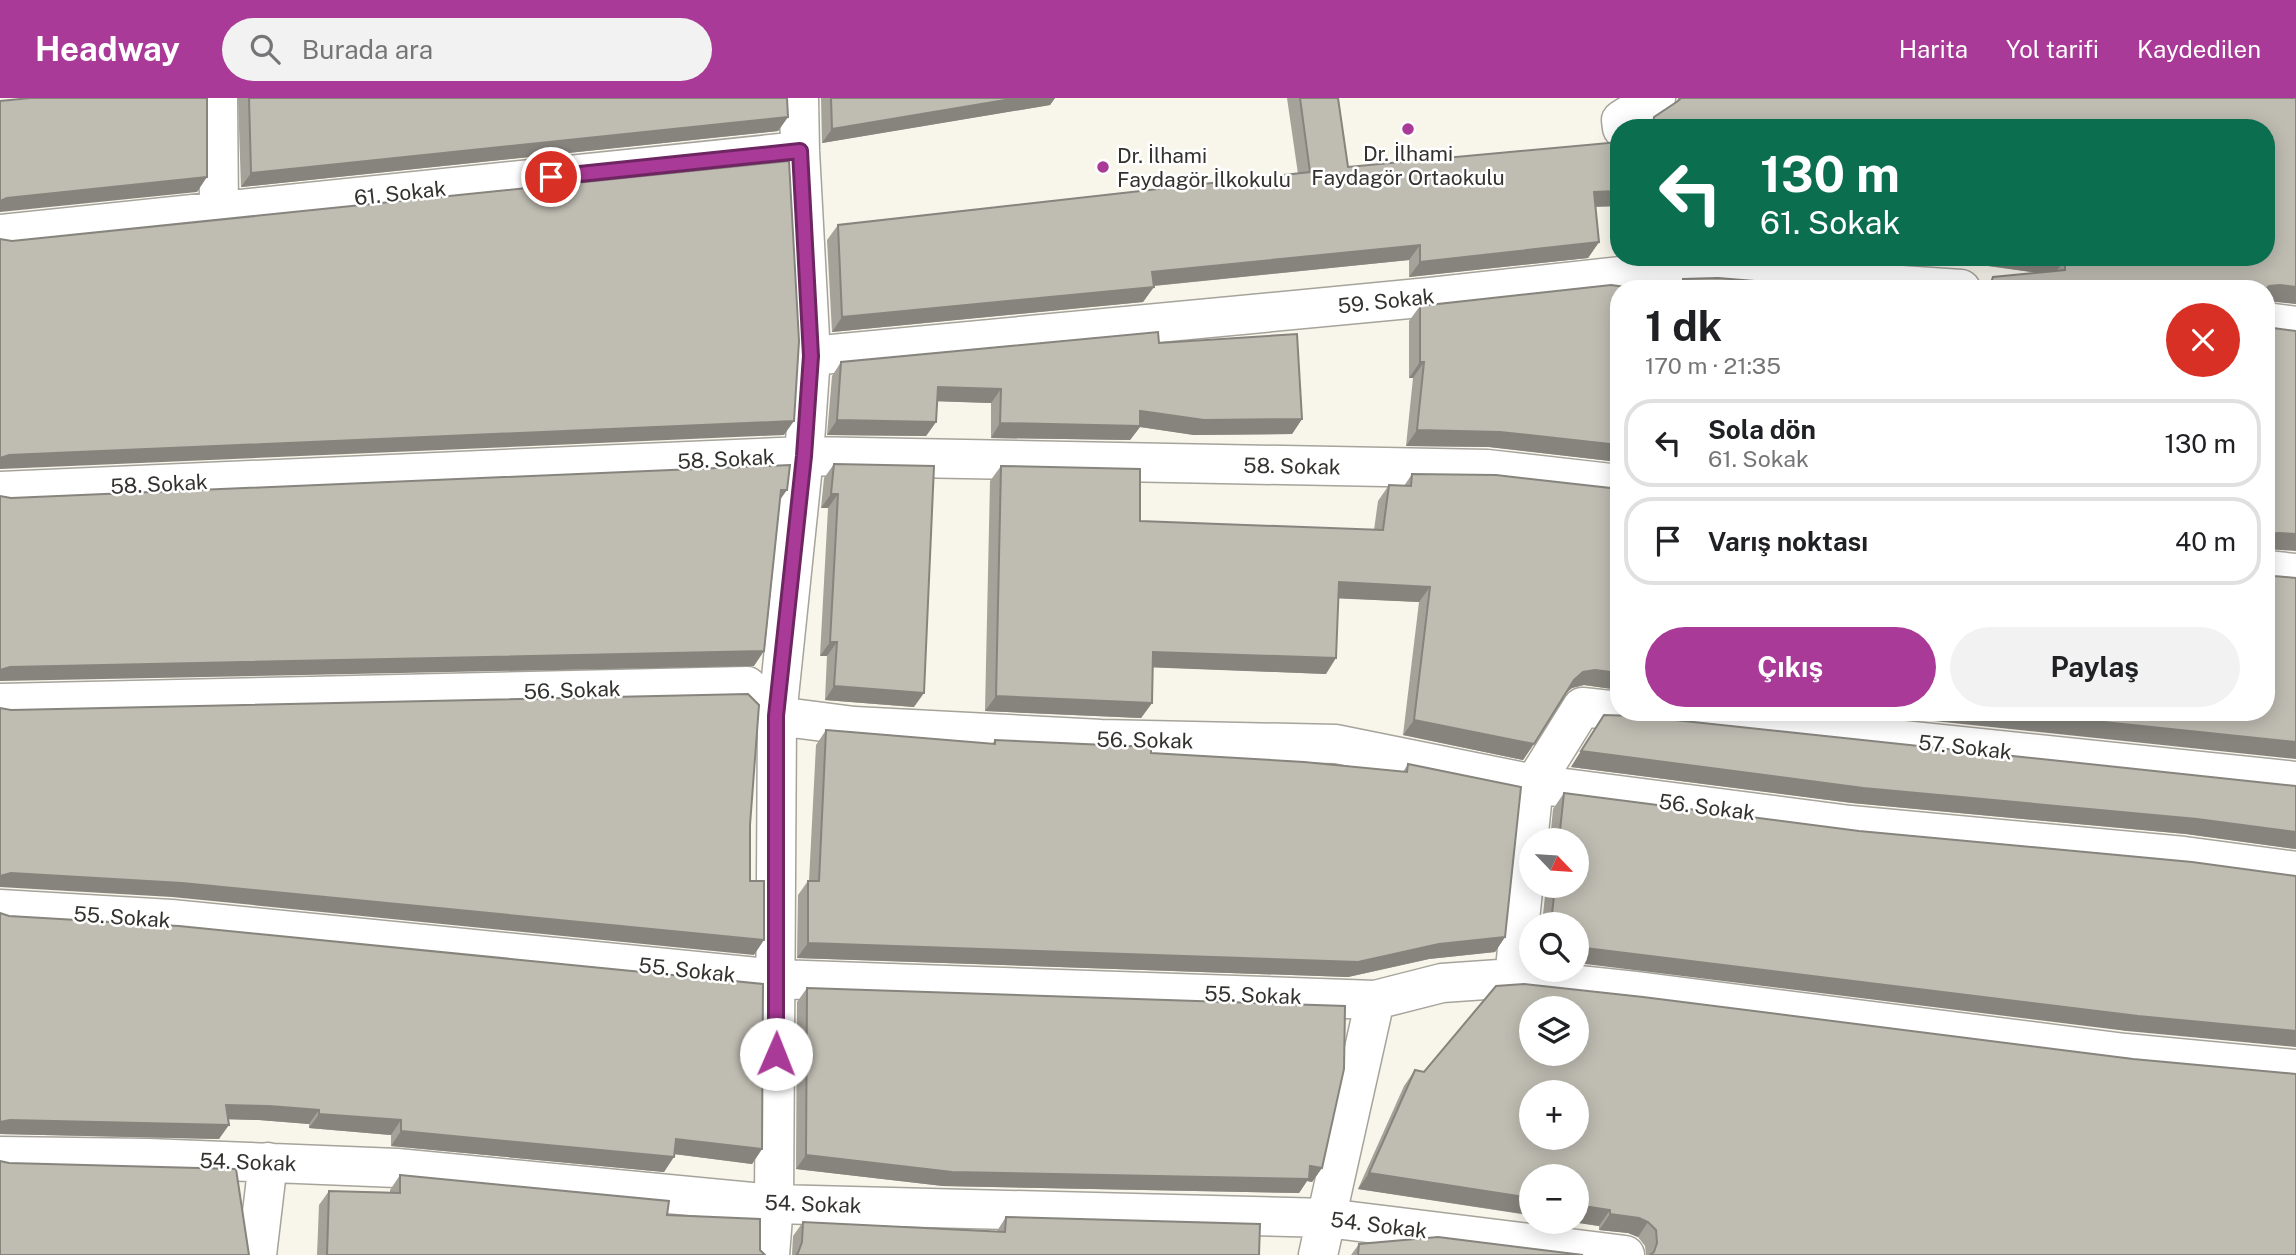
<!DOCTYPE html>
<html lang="tr">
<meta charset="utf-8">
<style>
:root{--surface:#fff;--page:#f2f2f2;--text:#202124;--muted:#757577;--line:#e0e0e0;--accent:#aa3a97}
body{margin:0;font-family:"Public Sans",sans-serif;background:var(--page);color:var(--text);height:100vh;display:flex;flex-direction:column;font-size:26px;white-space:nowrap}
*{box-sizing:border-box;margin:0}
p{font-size:23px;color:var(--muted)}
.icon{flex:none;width:38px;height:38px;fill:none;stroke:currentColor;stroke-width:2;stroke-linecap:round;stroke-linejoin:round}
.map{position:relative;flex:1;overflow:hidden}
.details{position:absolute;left:1610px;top:182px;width:665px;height:441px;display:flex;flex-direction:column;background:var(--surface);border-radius:28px;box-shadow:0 4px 18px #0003}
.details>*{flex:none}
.banner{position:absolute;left:1610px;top:21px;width:665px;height:147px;border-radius:28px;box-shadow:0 4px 18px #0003;background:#0b6e4f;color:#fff;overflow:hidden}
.needle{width:46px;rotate:115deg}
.fabs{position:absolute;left:1519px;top:730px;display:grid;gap:14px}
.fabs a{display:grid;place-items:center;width:70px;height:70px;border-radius:50%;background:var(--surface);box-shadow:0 4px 18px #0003;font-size:35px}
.pin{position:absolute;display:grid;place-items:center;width:60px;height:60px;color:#fff;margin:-30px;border:4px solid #fff;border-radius:50%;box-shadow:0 2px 7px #0007}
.me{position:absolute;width:77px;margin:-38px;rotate:1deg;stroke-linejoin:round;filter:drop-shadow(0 0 5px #0008)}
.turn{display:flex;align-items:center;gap:24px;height:147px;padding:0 35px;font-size:32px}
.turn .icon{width:91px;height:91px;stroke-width:2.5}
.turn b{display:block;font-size:49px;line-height:60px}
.round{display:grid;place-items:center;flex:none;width:74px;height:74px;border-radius:37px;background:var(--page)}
.head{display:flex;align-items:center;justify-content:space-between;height:119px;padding:0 35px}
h1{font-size:42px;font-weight:700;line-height:52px}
.cta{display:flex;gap:14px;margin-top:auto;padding:14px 35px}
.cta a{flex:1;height:80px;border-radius:42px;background:var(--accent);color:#fff;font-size:28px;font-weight:700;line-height:80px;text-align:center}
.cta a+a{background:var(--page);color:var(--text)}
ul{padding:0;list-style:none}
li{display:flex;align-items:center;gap:21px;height:88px;margin:0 14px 10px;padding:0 21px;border:4px solid var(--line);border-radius:28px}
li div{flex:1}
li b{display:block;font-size:26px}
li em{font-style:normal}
header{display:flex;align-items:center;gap:42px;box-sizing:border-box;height:98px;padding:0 35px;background:var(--accent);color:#fff}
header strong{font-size:33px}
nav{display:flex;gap:38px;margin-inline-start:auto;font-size:24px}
.search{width:490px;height:63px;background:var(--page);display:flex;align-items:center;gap:18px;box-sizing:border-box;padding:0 24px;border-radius:38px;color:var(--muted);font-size:26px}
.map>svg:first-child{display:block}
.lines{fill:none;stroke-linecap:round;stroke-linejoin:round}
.minor-casing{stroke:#a6a39a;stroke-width:41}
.minor{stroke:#fff;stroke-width:38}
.wall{fill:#a4a299}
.shaded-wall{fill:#86847d}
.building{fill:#bfbcb2;stroke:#86847d;stroke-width:2;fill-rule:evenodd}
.route-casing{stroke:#6e2662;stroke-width:18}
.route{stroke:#aa3a97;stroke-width:12}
.poi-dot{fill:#aa3a97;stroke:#fff;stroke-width:2.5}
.labels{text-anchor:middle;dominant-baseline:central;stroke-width:5;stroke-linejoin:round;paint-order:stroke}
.poi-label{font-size:21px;fill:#34322f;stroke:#fff}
.street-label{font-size:21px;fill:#34322f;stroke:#fff}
</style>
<header>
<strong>Headway</strong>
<div class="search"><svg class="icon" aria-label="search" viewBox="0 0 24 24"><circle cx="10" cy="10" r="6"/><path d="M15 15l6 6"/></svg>Burada ara</div>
<nav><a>Harita</a><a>Yol tarifi</a><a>Kaydedilen</a></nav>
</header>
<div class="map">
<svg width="2296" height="1157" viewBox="0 0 2296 1157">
<rect width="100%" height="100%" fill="#f8f5eb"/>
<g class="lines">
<g class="minor-casing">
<path id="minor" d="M 218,0 L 219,114
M 1622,30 L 1621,22 L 1656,0
M 0,136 L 800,53
M 2266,224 L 2296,228
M 811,258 L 1430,199 L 1639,176 L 1708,174 L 1961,191
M 0,393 L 804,358 L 1487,371 L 1619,386
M 2266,472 L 2296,475
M 0,605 L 747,588 L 777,618 L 854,628 L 1101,641 L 1336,646 L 1534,686 L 1850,727 L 2184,758 L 2296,773
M 1635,614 L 2296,683
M 0,811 L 171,821 L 777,881 L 1375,902 L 1442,885 L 1514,880 L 1635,893 L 2125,955 L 2296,971
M 1514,880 L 1534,686 L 1582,609 L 1619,613
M 0,1058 L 148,1060 L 397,1070 L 774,1106 L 1327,1120 L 1625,1157
M 257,1157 L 268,1064
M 770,1157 L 774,1106 L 777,618 L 804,358 L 811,258 L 800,53 L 799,0
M 1318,1157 L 1375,902"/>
</g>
<use href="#minor" class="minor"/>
</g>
<path class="wall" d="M 238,0 L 787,0 L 788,19 L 778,33 L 241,89 Z
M 821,0 L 1055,0 L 1050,7 L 822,45 Z
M 1287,0 L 1338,0 L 1348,69 L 1619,44 L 1619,108 L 1595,109 L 1599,144 L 1588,160 L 1409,179 L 1409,162 L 1154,188 L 1143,204 L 832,234 L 827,142 L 838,127 L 1298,76 Z
M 1678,0 L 2296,0 L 2296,206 L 2269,202 L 2266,191 L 1985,191 L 1993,179 L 2038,175 L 1924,159 L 2266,159 L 2266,30 L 1646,30 L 1654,19 L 1677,4 Z
M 1683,181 L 1754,191 L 1676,191 Z
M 1619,191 L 1619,364 L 1489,349 L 1406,348 L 1413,280 L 1409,280 L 1409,223 L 1420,208 Z
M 1159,245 L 1302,321 L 1292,336 L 1194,337 L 1140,329 L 1130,342 L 991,340 L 991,305 L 937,303 L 936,324 L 926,338 L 827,337 L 832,278 L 841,264 Z
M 834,366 L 914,609 L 825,602 L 827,558 L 820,558 L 828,410 L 821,410 L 824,380 Z
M 1001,368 L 1140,423 L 1374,432 L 1378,403 L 1389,387 L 1404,388 L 1412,376 L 1619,391 L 1619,592 L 1584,587 L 1572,590 L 1566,595 L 1523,662 L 1403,637 L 1419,504 L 1339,500 L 1326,576 L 1153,569 L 1152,605 L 1141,620 L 985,613 L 990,383 Z
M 1604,617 L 2296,688 L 2296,751 L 2186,736 L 1852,705 L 1571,669 Z
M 826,632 L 992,646 L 995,642 L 1151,655 L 1403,674 L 1408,666 L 1505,839 L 1495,854 L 1429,861 L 1348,879 L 797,860 L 798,797 L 808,783 L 809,783 L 816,647 Z
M 1564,695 L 1859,733 L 2127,933 L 1577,826 L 1542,826 L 1546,788 L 1577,788 L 1577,742 L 1550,742 L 1553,711 Z
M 0,815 L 762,1051 L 752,1066 L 674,1056 L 664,1074 L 391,1048 L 391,1037 L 309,1030 L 309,1026 L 259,1022 L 228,1021 L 219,1041 L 0,1036 Z
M 807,890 L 1322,1070 L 1312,1084 L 1307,1083 L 1299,1095 L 943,1088 L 796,1071 L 797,904 Z
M 2133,961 L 2296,1157 L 1646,1157 L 1645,1148 L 1638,1139 L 1628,1135 L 1599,1132 L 1599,1128 L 1358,1091 L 1404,988 L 1415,972 L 1424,974 Z
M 400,1077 L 667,1117 L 760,1152 L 765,1157 L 317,1157 L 319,1107 L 329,1093 L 390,1094 L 390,1092 Z
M 1006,1119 L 1259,1157 L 792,1157 L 793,1138 L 803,1124 L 997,1133 Z
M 1359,1146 L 1583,1157 L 1351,1157 Z"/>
<path class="shaded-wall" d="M 1017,0 L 1055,0 L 1050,7 L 822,45 L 832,31 Z
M 788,19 L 778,33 L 241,89 L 251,75 Z
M 207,79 L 197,94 L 0,114 L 0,103 L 7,100 Z
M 1619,93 L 1619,108 L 1583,109 L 1594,94 Z
M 1599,144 L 1588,160 L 1409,179 L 1420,164 Z
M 1420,147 L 1409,162 L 1141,189 L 1152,174 Z
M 1924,159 L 2050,159 L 2065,161 L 2054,177 Z
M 2280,187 L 2296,189 L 2296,206 L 2266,203 L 2266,191 L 2269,188 Z
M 1154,189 L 1143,204 L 832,234 L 842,219 Z
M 1420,264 L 1424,264 L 1413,280 L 1409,280 Z
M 938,289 L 1001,291 L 991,305 L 928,303 Z
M 1140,313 L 1302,321 L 1292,336 L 1194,337 L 1140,329 L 1130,342 L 991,340 L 1000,325 Z
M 837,322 L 936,324 L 926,338 L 827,337 Z
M 794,323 L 784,337 L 0,371 L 0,360 L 9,357 Z
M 1417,332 L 1500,334 L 1619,347 L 1619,364 L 1489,349 L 1406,348 Z
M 781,392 L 787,392 L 777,406 Z
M 831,396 L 838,396 L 828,410 L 821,410 Z
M 2279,435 L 2296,436 L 2296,453 L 2266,451 L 2266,438 L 2268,436 Z
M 1339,484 L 1430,489 L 1419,504 L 1329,500 Z
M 830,544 L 837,544 L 827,558 L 820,558 Z
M 764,553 L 754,568 L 0,583 L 0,572 L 10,569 Z
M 1153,554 L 1336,560 L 1326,576 L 1142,569 Z
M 1595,572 L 1619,575 L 1619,592 L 1584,587 L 1572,590 L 1563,597 L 1574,582 L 1583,574 Z
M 834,588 L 924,595 L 914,609 L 825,602 Z
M 996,598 L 1152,605 L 1141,620 L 985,613 Z
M 1848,614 L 2007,614 L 2296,644 L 2296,661 Z
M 1414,622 L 1534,646 L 1523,662 L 1403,637 Z
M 1581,653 L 2197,721 L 2296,734 L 2296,751 L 2186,736 L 1852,705 L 1571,669 Z
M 11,775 L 182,785 L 764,842 L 754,857 L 172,799 L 0,789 L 0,778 Z
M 1505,839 L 1495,854 L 1429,861 L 1348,879 L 797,860 L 808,845 L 1439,846 Z
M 1577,849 L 2296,933 L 2296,949 L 2127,933 L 1577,865 Z
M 226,1007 L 269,1008 L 319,1012 L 309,1026 L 259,1022 L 216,1021 Z
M 319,1016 L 401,1022 L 391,1037 L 309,1030 Z
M 10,1022 L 229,1027 L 219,1041 L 0,1036 L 0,1024 Z
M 401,1033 L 674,1059 L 664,1074 L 391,1048 Z
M 676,1041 L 762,1051 L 752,1066 L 666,1055 Z
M 806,1057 L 1310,1068 L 1322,1070 L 1312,1084 L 1307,1083 L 1299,1095 L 943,1088 L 796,1071 Z
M 1369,1075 L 1531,1100 L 1531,1117 L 1358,1091 Z
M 1577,1107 L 1610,1112 L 1599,1128 L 1572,1124 L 1577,1124 Z
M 1610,1116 L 1639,1120 L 1648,1124 L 1638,1139 L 1628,1135 L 1599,1132 Z"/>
<path class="building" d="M 30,0 L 207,0 L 207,79 L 7,100 L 0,103 L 0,3 Z
M 249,0 L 787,0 L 788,19 L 251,75 Z
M 831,0 L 1017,0 L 832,31 Z
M 1300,0 L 1338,0 L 1348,69 L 1619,44 L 1619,93 L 1594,94 L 1599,144 L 1420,164 L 1420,147 L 1152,174 L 1154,189 L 842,219 L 838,127 L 1310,74 Z
M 1681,0 L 2296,0 L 2296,189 L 2280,187 L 2269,188 L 2266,191 L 1987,191 L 1990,188 L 1993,179 L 2065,172 L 2065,161 L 2050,159 L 2266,159 L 2266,30 L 1653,30 L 1654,19 L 1678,3 Z
M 789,63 L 799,243 L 794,323 L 9,357 L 0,360 L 0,141 L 12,143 Z
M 1718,180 L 1754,183 L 1754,191 L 1683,191 L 1683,181 Z
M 1611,187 L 1641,191 L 1619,191 L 1619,347 L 1500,334 L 1417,332 L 1424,264 L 1420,264 L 1420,208 Z
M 2266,227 L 2273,230 L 2296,233 L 2296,436 L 2279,435 L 2268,436 L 2266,438 Z
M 1158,234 L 1159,245 L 1297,236 L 1302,321 L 1204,322 L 1140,313 L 1140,328 L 1000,325 L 1001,291 L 938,289 L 936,324 L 837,322 L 841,264 Z
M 834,366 L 934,368 L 924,595 L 834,588 L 837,544 L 830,544 L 838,396 L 831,396 Z
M 790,367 L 787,392 L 781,392 L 764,553 L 10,569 L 0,572 L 0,398 L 11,400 Z
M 1001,368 L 1140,371 L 1140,423 L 1383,432 L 1389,387 L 1411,388 L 1412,376 L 1496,377 L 1619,391 L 1619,575 L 1595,572 L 1583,574 L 1574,582 L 1534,646 L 1414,622 L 1430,489 L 1339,484 L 1336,560 L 1153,554 L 1152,605 L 996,598 Z
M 2266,475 L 2274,478 L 2296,480 L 2296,644 L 2007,614 L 2266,614 Z
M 748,596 L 759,607 L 750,727 L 750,783 L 764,783 L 764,842 L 182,785 L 11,775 L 0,778 L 0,610 L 11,612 Z
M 1604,617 L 1637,618 L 2296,688 L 2296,734 L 2197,721 L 1863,690 L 1581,653 Z
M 826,632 L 995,646 L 995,642 L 1151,649 L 1151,655 L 1304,664 L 1407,674 L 1408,666 L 1521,689 L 1505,839 L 1439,846 L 1358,864 L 808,845 L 808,783 L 819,783 Z
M 1564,695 L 1859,733 L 2192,764 L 2296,778 L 2296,933 L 2138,918 L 1577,849 L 1577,826 L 1551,826 L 1555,788 L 1577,788 L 1577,742 L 1559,742 Z
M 0,815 L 9,818 L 179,828 L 763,886 L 762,1051 L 676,1041 L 674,1059 L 401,1033 L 401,1022 L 319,1016 L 319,1012 L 269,1008 L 226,1007 L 229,1027 L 10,1022 L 0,1024 Z
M 1524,886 L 1643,899 L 2133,961 L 2296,976 L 2296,1157 L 1650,1157 L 1654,1154 L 1657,1145 L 1656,1132 L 1648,1124 L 1639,1120 L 1610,1116 L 1610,1112 L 1577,1107 L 1577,1078 L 1531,1078 L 1531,1100 L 1369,1075 L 1415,972 L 1424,974 L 1496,888 ZM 1531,910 L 1577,910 L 1577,956 L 1531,956 ZM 1531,994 L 1577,994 L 1577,1040 L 1531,1040 Z
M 807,890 L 1345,908 L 1344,971 L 1322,1070 L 1310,1068 L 1309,1081 L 952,1074 L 806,1057 Z
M 0,1063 L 9,1065 L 236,1071 L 249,1157 L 0,1157 Z
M 400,1077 L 669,1103 L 667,1117 L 760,1121 L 760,1152 L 765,1157 L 327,1157 L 329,1093 L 400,1095 Z
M 1006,1119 L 1260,1126 L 1259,1157 L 796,1157 L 798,1155 L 802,1144 L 803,1124 L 1005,1134 Z
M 1438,1139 L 1583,1157 L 1358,1157 L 1359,1146 Z"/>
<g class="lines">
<g class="route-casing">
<path id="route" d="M 551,79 L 800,53 L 811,258 L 804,358 L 776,618 L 776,956"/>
</g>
<use href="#route" class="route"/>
</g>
<g class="poi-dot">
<circle cx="1408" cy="31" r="7"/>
<circle cx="1103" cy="69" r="7"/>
</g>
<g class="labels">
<g class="poi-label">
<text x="1408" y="55">Dr. İlhami<tspan x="1408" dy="24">Faydagör Ortaokulu</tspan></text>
<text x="1117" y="57" text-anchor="start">Dr. İlhami<tspan x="1117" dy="24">Faydagör İlkokulu</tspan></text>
</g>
<g class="street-label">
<text transform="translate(400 95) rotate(-6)">61. Sokak</text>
<text transform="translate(1386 203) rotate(-6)">59. Sokak</text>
<text transform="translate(726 361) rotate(-3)">58. Sokak</text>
<text transform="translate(1292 368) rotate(1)">58. Sokak</text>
<text transform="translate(159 386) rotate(-3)">58. Sokak</text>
<text transform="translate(572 592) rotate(-2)">56. Sokak</text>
<text transform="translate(1145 642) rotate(1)">56. Sokak</text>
<text transform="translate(1965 649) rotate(6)">57. Sokak</text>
<text transform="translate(1707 709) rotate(7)">56. Sokak</text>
<text transform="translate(122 819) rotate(4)">55. Sokak</text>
<text transform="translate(687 872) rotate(6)">55. Sokak</text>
<text transform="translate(1253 897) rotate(2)">55. Sokak</text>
<text transform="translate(248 1064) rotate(2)">54. Sokak</text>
<text transform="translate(813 1106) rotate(2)">54. Sokak</text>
<text transform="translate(1379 1127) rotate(7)">54. Sokak</text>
</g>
</g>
</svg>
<div class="fabs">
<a><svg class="needle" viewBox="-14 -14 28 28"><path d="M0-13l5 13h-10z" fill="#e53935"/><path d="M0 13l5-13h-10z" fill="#757577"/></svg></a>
<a><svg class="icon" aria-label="search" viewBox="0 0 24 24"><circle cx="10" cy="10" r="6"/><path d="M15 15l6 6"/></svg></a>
<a><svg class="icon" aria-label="layers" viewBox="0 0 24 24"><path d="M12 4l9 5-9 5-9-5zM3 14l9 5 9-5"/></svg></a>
<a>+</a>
<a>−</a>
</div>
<div class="pin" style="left:551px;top:79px;background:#d93025"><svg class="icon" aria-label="arrive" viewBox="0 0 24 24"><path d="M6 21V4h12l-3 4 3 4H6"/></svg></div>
<svg class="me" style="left:776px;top:956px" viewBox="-20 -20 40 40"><circle r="19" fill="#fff"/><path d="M0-13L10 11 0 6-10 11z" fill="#aa3a97"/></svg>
<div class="banner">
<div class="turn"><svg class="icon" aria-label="left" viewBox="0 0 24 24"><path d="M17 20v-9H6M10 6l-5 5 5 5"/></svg><div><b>130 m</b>61. Sokak</div></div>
</div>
<section class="details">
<div class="head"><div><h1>1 dk</h1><p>170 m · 21:35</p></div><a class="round" style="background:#d93025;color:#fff"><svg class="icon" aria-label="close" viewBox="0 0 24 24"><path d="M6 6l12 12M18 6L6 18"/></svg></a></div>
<ul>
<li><svg class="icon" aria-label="left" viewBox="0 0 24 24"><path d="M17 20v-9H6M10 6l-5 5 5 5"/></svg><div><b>Sola dön</b><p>61. Sokak</p></div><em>130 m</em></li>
<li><svg class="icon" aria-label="arrive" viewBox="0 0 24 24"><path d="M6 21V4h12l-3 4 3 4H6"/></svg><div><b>Varış noktası</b></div><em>40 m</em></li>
</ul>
<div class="cta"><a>Çıkış</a><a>Paylaş</a></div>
</section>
</div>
